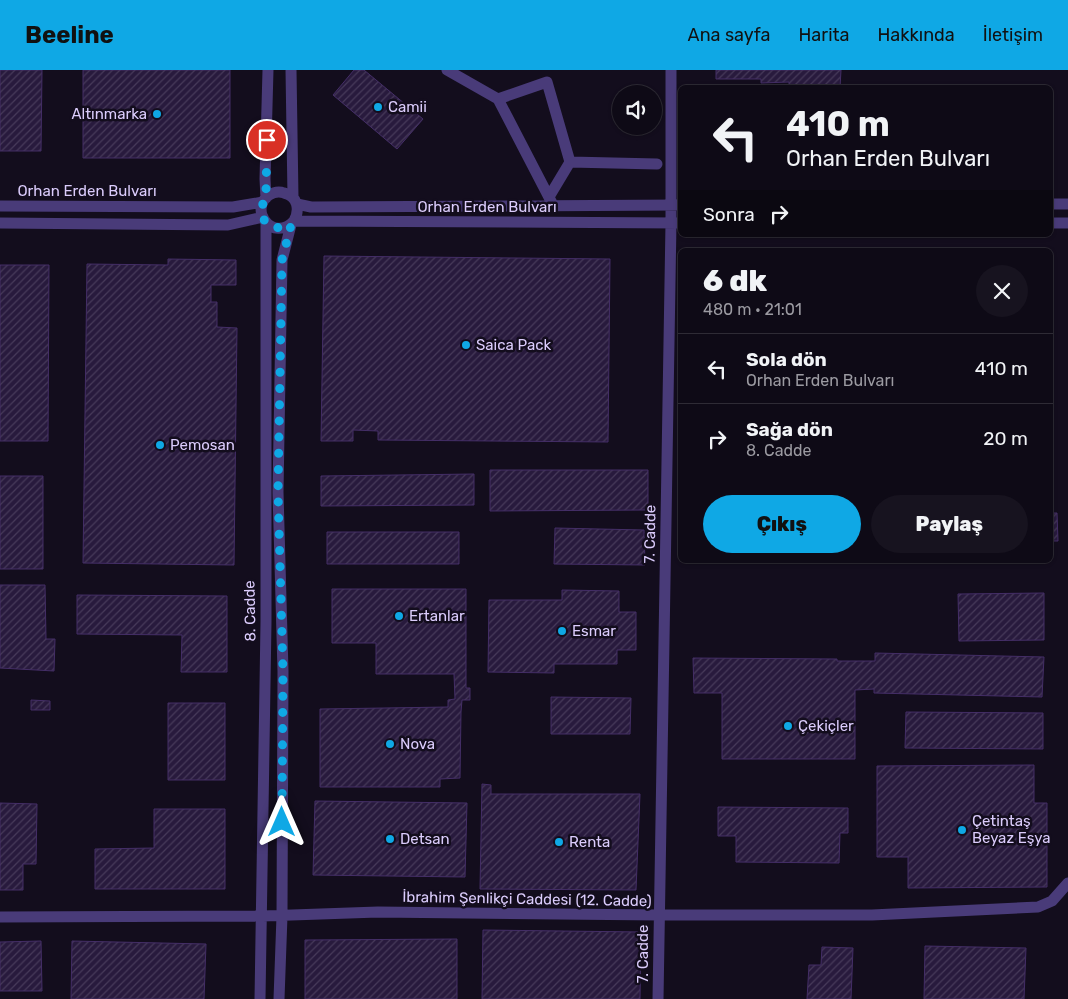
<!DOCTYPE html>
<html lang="tr">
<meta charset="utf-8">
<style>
:root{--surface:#0e0a16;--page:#17131f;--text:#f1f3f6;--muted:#9b9aa1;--line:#2e2b35;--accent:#0fa8e5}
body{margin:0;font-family:Rubik,sans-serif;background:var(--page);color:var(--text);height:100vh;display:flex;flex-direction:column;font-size:19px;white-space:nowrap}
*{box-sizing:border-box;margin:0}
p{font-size:16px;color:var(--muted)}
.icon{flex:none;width:28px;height:28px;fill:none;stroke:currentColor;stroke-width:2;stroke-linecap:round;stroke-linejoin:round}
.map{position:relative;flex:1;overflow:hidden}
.drawer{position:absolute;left:678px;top:178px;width:375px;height:315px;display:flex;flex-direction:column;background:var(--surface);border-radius:8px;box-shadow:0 1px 4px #0004,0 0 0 1px var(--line)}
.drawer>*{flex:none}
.top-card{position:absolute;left:678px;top:15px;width:375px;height:152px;border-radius:8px;box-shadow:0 1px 4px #0004,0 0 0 1px var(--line);background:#0e0a16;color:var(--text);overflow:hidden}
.tools{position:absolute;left:612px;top:15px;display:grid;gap:10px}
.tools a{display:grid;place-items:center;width:50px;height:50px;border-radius:50%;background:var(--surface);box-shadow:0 1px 4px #0004,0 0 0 1px var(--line);font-size:25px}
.pin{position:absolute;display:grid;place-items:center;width:42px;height:42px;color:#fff;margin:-21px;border:2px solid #fff;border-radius:50%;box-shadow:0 1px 5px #0007}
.me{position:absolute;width:55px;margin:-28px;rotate:0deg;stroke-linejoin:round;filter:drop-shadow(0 0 4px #0008)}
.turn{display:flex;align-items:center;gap:18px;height:105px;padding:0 25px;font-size:22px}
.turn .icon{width:65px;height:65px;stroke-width:2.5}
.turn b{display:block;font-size:35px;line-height:42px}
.then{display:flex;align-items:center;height:48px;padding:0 25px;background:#0003;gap:10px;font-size:19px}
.round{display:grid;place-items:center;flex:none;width:52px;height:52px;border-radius:26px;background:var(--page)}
.summary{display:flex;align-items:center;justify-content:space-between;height:85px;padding:0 25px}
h1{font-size:30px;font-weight:800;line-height:38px}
.cta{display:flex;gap:10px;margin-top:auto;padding:10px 25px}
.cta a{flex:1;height:58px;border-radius:30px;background:var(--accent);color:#111;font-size:20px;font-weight:800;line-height:58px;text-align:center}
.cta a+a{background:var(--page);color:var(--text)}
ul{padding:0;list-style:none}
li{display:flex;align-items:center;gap:15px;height:70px;padding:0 25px;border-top:1px solid var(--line)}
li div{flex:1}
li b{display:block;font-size:19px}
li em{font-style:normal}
header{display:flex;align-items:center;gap:30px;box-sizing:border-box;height:70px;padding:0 25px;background:var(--accent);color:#111}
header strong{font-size:24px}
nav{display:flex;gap:28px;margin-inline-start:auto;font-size:18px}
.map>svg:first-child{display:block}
.building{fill:url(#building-hatch);stroke:#442e67}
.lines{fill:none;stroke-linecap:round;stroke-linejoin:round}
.minor{stroke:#493b79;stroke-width:11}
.route{stroke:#0fa8e5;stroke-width:9;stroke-dasharray:0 16.2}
.poi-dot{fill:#0fa8e5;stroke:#130d1d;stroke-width:2}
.labels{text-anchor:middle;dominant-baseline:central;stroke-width:5;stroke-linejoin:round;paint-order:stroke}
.poi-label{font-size:15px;fill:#dbccfc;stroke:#130d1d;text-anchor:start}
.street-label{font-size:15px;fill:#dbccfc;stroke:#130d1d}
</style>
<header>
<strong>Beeline</strong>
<nav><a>Ana sayfa</a><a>Harita</a><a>Hakkında</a><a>İletişim</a></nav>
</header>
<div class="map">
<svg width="1068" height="929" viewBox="0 0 1068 929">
<defs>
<pattern id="building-hatch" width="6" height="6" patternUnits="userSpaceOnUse" patternTransform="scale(1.25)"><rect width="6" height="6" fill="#281a3d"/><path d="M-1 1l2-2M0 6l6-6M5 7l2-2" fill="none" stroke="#473a5a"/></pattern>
</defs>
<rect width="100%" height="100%" fill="#130d1d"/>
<path class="building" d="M 0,0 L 42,0 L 41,81 L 0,81 Z
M 83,0 L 230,0 L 230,88 L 83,88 Z
M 354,0 L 364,0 L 423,49 L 397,79 L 333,25 Z
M 716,0 L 841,0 L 840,18 L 789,18 L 789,12 L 761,13 L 761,9 L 716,9 Z
M 324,186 L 610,189 L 608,372 L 378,370 L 378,361 L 353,360 L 353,371 L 321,371 Z
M 168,189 L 236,190 L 236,215 L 211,215 L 211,232 L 217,232 L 217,257 L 237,258 L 234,495 L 83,493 L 87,194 L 168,195 Z
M 0,195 L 49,195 L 48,371 L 0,371 Z
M 490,400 L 648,400 L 648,440 L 490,441 Z
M 474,404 L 474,435 L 321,436 L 321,406 Z
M 0,406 L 43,406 L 43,499 L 0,499 Z
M 1050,443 L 1057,443 L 1058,471 L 1050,471 Z
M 555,458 L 644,460 L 645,495 L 554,494 Z
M 327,462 L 459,462 L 459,494 L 327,494 Z
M 0,515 L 45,515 L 46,569 L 55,569 L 54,601 L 0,598 Z
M 332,519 L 466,519 L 466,618 L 470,618 L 470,630 L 462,630 L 461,642 L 460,708 L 440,709 L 440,717 L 320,717 L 320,639 L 448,637 L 448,630 L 455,629 L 454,604 L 376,604 L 376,573 L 332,573 Z
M 562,520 L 619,521 L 619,542 L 636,542 L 636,580 L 617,580 L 617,594 L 554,594 L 554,603 L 488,602 L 489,530 L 562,530 Z
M 1044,523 L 1044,570 L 959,571 L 958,524 Z
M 77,525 L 227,526 L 227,602 L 181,602 L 182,565 L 77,564 Z
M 875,583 L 1044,587 L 1042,627 L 874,623 L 874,619 L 855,620 L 855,689 L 722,689 L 722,623 L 694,623 L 693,588 L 837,589 L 837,591 L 875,591 Z
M 551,627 L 631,628 L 630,664 L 551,664 Z
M 31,630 L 50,631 L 50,640 L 31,640 Z
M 168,633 L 225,633 L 225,710 L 168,710 Z
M 906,642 L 1043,643 L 1043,679 L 905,678 Z
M 1034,695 L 1034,733 L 1047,733 L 1047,817 L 908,818 L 908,787 L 877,787 L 877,696 Z
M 482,714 L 491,715 L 491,724 L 640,724 L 636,820 L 480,819 Z
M 315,731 L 467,733 L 465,807 L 313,805 Z
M 0,733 L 37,734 L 36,794 L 23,794 L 23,820 L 0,820 Z
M 718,737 L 848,738 L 848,763 L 840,763 L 839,793 L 736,792 L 736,766 L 718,766 Z
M 154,739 L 225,739 L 225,819 L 95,819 L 95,779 L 154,778 Z
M 483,860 L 641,862 L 640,929 L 482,929 Z
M 457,869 L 457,929 L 305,929 L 305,870 Z
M 41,871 L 42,921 L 0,921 L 0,872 Z
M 72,871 L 206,874 L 204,929 L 71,929 Z
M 925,876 L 1026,878 L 1024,929 L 924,929 Z
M 822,877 L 853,878 L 851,929 L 807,929 L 809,895 L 821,895 Z"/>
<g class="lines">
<path class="minor" d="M 291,0 L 293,127
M 447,0 L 498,29 L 553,135
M 498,29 L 547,12 L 570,92
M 549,127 L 570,92 L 657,94
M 266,128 L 265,109 L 268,0
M 297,134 L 311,137 L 680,135
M 1050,134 L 1068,134
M 0,136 L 233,137 L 263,132
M 294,151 C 300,140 298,126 284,123 C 279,121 274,122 269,125 C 248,140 273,173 294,151 L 680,153
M 0,153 L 228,155 L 263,147
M 1050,153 L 1068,153
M 0,847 L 263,846 L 378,842 L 659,845 L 872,845 L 1038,837 L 1052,831 L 1068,813
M 260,929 L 266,552 L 266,152
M 279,929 L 282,846 L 283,601 L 278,422 L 282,190 L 291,155
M 658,929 L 671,153 L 671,0"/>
</g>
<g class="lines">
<path class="route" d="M 267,70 C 267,88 266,107 266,125 C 265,131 261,135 262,141 C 262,157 278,161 291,155 L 282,190 L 278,422 L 283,601 L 282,752"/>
</g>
<g class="poi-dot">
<circle cx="378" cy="37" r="5"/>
<circle cx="157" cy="44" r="5"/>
<circle cx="466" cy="275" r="5"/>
<circle cx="160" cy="375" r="5"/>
<circle cx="399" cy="546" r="5"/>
<circle cx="562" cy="561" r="5"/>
<circle cx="788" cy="656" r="5"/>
<circle cx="390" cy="674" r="5"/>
<circle cx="962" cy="760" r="5"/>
<circle cx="390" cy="769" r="5"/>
<circle cx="559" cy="772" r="5"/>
</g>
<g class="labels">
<g class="poi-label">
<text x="388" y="37">Camii</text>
<text x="147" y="44" text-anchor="end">Altınmarka</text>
<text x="476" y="275">Saica Pack</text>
<text x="170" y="375">Pemosan</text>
<text x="409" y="546">Ertanlar</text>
<text x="572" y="561">Esmar</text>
<text x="798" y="656">Çekiçler</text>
<text x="400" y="674">Nova</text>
<text x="972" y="751">Çetintaş<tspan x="972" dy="17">Beyaz Eşya</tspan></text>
<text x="400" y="769">Detsan</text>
<text x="569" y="772">Renta</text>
</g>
<g class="street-label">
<text x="87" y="121">Orhan Erden Bulvarı</text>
<text x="487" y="137">Orhan Erden Bulvarı</text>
<text transform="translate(650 464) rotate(-89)">7. Cadde</text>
<text transform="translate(250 541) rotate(-91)">8. Cadde</text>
<text transform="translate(527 829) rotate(1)">İbrahim Şenlikçi Caddesi (12. Cadde)</text>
<text transform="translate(643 884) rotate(-90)">7. Cadde</text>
</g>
</g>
</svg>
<div class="tools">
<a><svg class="icon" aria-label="sound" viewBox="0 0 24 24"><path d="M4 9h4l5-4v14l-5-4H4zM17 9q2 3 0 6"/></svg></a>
</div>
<div class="pin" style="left:267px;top:70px;background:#d93025"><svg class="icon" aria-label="arrive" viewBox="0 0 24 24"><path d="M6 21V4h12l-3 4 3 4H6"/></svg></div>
<svg class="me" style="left:282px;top:752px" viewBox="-20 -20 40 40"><path d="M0-17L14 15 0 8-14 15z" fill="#0fa8e5" stroke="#fff" stroke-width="4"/></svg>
<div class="top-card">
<div class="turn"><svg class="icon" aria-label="left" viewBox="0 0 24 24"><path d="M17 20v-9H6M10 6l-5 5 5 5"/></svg><div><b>410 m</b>Orhan Erden Bulvarı</div></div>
<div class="then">Sonra<svg class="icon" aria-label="right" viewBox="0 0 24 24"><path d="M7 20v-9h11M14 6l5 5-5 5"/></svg></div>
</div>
<section class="drawer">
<div class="summary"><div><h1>6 dk</h1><p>480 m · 21:01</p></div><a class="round"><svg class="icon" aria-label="close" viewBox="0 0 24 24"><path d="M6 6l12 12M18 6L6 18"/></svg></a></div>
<ul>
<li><svg class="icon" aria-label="left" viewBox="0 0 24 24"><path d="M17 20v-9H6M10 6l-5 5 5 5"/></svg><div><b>Sola dön</b><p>Orhan Erden Bulvarı</p></div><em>410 m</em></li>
<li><svg class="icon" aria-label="right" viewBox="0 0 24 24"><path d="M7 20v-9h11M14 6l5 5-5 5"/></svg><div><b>Sağa dön</b><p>8. Cadde</p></div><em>20 m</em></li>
</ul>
<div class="cta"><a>Çıkış</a><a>Paylaş</a></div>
</section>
</div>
